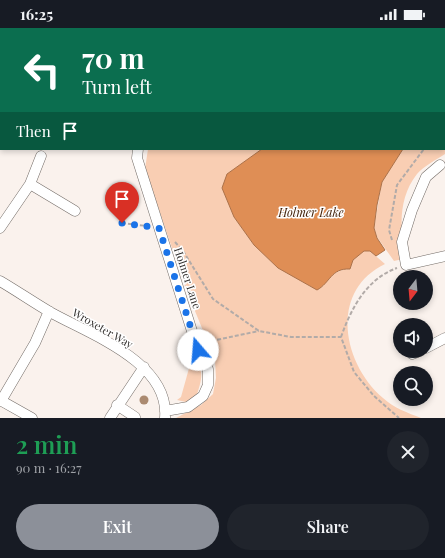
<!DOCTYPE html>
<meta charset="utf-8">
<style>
:root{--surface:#171b24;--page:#20242c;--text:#f1f3f6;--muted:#9ea1a6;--accent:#8c9099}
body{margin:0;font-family:"Playfair Display",serif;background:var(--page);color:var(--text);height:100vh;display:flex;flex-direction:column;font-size:15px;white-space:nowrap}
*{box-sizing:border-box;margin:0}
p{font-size:13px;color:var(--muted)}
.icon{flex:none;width:22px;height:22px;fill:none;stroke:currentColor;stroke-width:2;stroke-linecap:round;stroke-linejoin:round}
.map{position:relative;height:390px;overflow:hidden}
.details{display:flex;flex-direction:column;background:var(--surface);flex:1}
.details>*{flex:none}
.guide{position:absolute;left:0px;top:0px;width:445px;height:122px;box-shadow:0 2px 6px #0003;background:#0b6e4f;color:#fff;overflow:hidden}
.needle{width:26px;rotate:196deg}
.controls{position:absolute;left:393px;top:242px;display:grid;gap:8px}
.controls a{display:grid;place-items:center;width:40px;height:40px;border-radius:50%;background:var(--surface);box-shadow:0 2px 6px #0003;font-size:20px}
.pin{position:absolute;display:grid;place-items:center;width:34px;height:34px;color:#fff;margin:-41px -17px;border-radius:50% 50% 50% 0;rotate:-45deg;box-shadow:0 0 4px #0007}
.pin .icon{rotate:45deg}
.me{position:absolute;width:44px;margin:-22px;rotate:342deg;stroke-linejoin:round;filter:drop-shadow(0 0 3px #0008)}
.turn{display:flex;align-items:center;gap:14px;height:84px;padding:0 16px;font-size:18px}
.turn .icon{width:52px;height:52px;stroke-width:2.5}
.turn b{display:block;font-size:28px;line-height:34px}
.then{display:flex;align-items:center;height:38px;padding:0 16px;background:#0003;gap:8px;font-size:15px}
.round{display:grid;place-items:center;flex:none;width:42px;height:42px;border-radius:21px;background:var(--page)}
.head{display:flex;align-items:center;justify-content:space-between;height:68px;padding:0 16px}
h1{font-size:24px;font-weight:600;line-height:30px;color:#1e9e55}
.cta{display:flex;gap:8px;margin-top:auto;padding:8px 16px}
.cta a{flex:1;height:46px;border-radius:24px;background:var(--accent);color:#fff;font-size:16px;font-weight:600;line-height:46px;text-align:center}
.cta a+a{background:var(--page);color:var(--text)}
.status{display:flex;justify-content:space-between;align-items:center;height:28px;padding:0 20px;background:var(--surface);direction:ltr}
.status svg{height:11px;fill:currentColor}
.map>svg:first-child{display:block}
.green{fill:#f9ceb3}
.water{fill:#df8e55;stroke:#ac724a}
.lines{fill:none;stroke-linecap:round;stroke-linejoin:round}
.lane-casing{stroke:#736c67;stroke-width:6}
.street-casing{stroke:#736c67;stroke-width:11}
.highway-casing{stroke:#b59580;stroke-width:19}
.path{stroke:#b2aba8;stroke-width:2;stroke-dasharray:4 2;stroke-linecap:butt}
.lane{stroke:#fff;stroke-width:5}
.street{stroke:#fff;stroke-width:10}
.highway{stroke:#facbac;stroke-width:18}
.tree{fill:#ab8a70}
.route{stroke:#1a73e8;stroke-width:7;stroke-dasharray:0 12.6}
.labels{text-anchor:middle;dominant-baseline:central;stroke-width:3;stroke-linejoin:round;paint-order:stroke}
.street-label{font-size:11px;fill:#34312f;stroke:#fff}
.water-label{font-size:12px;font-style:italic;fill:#44230b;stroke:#fff}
</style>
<div class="status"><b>16:25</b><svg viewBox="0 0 49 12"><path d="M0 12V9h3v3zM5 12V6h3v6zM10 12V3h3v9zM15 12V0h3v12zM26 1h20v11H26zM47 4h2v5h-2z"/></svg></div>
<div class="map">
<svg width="445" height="390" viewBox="0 0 445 390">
<rect width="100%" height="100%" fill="#faf2ed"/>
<path class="green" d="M 445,77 L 445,126 C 436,132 424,138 417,146 C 398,170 399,203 407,230 L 394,233 L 377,209 L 374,200 L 382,154 L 403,121 L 444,121 Z
M 148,121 L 262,121 L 227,146 L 234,189 L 254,217 L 278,240 L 293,247 L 311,259 L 322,259 C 328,249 338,241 350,241 L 353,232 L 364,222 L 370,223 L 385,236 C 329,263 342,335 383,370 C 394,380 408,385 421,390 L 176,390 L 201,377 L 213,366 L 216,350 L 215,332 L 186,261 L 145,141 Z
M 193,326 C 205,344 202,350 196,370 L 186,374 L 177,372 L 181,369 Z"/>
<path class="water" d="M 388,0 L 445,0 L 445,77 L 444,1 Z
M 262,121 L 403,121 L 382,154 L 377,177 L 374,200 L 377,210 L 385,222 L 376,228 L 370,223 L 364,223 L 353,232 L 350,241 C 331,240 330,255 317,262 L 278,240 L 254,217 L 234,189 L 222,160 L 227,146 Z"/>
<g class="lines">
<g class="lane-casing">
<path id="lane" d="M 185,0 L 186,1
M 265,1 L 265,0"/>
</g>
<g class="street-casing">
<path id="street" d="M 102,0 L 103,1
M 123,1 L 123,0
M 138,121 L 137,130 L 198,322 L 208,341 L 208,357 L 203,368 L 188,379 L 165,383
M 440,137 L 426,149 L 412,182 L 402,214 L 406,237 L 445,228
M 30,156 L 75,183
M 0,200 L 30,156 L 41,128
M 0,253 C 17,263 33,274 50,284 C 89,306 170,334 165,390
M 426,320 L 445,310
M 412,326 L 420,323
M 0,372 L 32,390
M 1,373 L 35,315 L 49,283
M 117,377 L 135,389
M 110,390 L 144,339"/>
</g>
<g class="highway-casing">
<path id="highway" d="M 0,12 L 1,10"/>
</g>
<path class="path" d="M 444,101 L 445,101
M 122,195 L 147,198
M 392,212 L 389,202 L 397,157 L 424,121
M 175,214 L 183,223 L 213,271 L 259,303 L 291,309 L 341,309 L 354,344 L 374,368 L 399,390
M 341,309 C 351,281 366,251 397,240
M 207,318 L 216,312 L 259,303"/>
<use href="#lane" class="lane"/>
<use href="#street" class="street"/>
<use href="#highway" class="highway"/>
</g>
<circle class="tree" cx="144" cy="372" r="4.5"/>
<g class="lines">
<path class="route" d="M 122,195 L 159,200 L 198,322"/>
</g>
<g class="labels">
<g class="street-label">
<text transform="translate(188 250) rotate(72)">Holmer Lane</text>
<text transform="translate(103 300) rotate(30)">Wroxeter Way</text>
</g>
<g class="water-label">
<text x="311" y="184">Holmer Lake</text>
</g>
</g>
</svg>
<div class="controls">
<a><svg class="needle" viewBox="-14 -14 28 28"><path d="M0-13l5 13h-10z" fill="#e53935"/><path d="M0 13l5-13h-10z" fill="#9ea1a6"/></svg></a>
<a><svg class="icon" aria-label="sound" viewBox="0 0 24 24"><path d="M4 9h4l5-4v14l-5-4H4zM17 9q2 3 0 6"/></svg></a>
<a><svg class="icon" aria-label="search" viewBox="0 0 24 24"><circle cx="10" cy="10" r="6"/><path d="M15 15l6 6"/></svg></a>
</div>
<div class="pin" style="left:122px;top:195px;background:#d93025"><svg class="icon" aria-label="arrive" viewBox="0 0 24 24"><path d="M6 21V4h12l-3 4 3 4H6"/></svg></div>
<svg class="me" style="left:198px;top:322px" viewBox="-20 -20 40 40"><circle r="19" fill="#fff"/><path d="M0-13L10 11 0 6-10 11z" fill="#1a73e8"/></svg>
<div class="guide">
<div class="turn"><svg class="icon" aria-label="left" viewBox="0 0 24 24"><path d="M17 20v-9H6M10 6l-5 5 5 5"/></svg><div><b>70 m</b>Turn left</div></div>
<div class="then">Then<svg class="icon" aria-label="arrive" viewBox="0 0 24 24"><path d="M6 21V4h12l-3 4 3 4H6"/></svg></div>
</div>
</div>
<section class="details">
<div class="head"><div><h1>2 min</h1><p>90 m · 16:27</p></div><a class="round"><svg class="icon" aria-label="close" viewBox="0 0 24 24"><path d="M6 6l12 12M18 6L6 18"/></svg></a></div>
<div class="cta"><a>Exit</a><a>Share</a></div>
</section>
